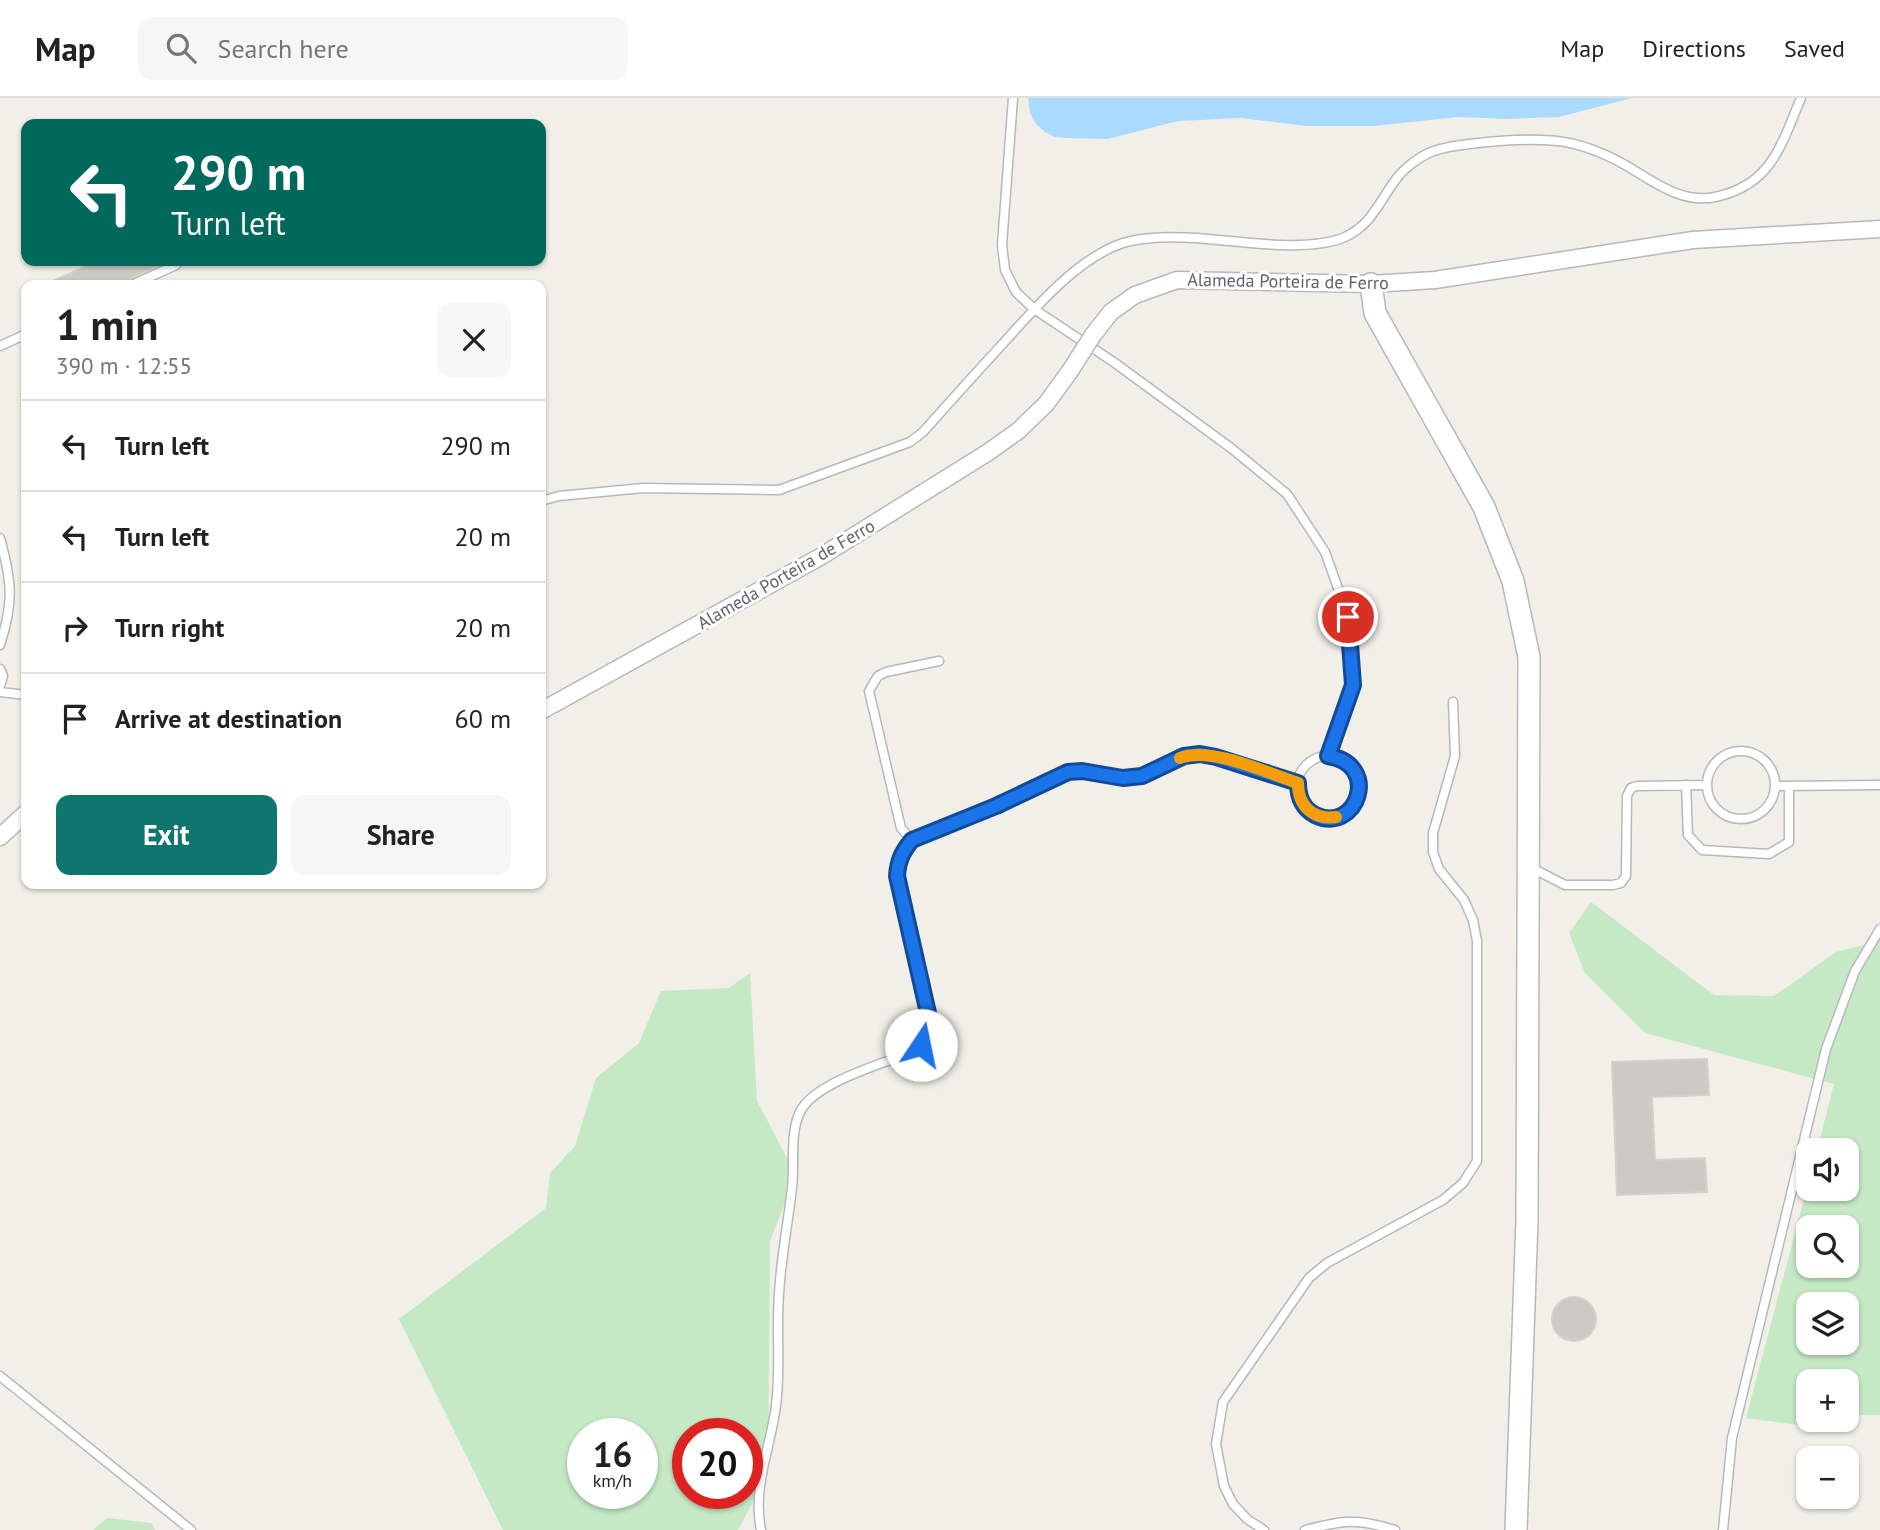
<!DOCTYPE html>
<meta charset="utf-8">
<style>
:root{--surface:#fff;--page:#f6f6f6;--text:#222;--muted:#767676;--line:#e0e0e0;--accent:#0f766e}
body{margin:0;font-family:"PT Sans",sans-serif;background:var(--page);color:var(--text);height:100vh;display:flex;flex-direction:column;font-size:26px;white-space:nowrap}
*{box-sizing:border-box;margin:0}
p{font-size:23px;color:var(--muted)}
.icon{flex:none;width:38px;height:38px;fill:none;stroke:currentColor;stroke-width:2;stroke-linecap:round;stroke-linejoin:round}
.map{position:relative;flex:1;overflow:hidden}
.sheet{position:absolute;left:21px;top:182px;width:525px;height:609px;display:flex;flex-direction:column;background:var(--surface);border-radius:14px;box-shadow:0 2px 5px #0004}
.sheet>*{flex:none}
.banner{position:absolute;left:21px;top:21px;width:525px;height:147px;border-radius:14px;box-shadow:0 2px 5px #0004;background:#00695c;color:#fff;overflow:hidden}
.buttons{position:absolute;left:1796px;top:1040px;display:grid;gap:14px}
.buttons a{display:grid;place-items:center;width:63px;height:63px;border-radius:14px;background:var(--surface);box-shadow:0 2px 5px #0004;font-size:35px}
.speed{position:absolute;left:567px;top:1320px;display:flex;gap:14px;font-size:35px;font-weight:700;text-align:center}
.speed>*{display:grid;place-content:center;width:91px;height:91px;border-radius:50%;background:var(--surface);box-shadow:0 2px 5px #0004;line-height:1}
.speed small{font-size:18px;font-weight:400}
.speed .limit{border:10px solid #d22;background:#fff;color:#111}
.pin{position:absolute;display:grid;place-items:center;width:60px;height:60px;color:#fff;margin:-30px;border:4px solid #fff;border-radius:50%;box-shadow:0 2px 7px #0007}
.me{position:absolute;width:77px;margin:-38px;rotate:11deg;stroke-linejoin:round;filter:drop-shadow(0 0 5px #0008)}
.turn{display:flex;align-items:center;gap:24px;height:147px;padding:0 35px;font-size:32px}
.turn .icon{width:91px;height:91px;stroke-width:2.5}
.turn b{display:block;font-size:49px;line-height:60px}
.round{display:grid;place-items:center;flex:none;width:74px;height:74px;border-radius:14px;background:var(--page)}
.overview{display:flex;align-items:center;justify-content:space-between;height:119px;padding:0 35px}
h1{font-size:42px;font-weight:700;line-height:52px}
.primary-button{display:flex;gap:14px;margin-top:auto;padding:14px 35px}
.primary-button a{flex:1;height:80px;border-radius:14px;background:var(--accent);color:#fff;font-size:28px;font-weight:700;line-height:80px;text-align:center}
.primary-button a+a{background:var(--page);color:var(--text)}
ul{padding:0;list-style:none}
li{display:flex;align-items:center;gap:21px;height:91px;padding:0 35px;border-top:2px solid var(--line)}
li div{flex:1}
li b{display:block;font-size:26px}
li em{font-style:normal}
header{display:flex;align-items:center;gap:42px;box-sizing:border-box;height:98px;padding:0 35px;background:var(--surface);border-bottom:2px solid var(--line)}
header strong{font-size:33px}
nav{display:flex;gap:38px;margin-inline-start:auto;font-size:24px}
.search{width:490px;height:63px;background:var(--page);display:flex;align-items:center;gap:18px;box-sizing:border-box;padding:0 24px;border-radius:14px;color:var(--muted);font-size:26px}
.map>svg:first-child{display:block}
.green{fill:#c5e8c5;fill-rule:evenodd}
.water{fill:#aadaff}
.building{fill:#cccac5;stroke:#d6d1c6;stroke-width:2}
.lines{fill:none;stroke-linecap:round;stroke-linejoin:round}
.service-casing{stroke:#b5b8bc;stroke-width:11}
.minor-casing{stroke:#b5b8bc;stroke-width:19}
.tertiary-casing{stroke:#b5b8bc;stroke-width:24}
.service{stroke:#fff;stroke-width:8}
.minor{stroke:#fff;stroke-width:16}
.tertiary{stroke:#fff;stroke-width:21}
.minor-bridge-casing{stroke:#b5b8bc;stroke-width:19;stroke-linecap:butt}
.minor-bridge{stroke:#fff;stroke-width:16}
.route-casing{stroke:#114b97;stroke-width:18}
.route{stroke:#1a73e8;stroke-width:12}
.slow{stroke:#f59e0b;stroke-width:12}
.labels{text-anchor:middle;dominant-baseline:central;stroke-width:6;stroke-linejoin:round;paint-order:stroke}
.street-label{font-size:18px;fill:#5f6368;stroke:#fff}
</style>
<header>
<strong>Map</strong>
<div class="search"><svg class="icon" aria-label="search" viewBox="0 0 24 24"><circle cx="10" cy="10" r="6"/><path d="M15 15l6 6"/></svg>Search here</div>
<nav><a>Map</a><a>Directions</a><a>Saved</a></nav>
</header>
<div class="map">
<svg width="1880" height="1432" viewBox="0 0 1880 1432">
<rect width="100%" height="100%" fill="#f1efe8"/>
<path class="green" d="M 1591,804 L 1714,897 L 1774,898 L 1836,854 L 1880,843 L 1880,1317 L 1846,1317 L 1846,1283 L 1808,1283 L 1808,1321 L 1828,1321 L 1800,1327 L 1746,1320 L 1808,1086 L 1808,1090 L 1846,1090 L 1846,1052 L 1817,1052 L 1834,986 L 1645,935 L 1585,875 L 1569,835 ZM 1808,1129 L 1846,1129 L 1846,1167 L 1808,1167 ZM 1808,1206 L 1846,1206 L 1846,1244 L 1808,1244 Z
M 750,875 L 757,1003 L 796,1077 L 770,1143 L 768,1376 L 738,1432 L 503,1432 L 399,1221 L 546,1110 L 550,1075 L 575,1048 L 596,980 L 639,945 L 661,893 L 729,890 ZM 583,1335 L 642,1335 L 642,1395 L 583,1395 ZM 688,1335 L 747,1335 L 747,1395 L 688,1395 Z
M 107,1420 L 152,1425 L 155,1432 L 93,1432 Z"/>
<path class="water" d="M 1028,0 L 1632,0 L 1559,19 L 1506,21 L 1459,19 L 1373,28 L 1307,28 L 1240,20 L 1178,23 L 1108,41 L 1067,40 L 1055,39 L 1045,34 L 1036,26 L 1030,15 Z"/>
<path class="building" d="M 98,163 L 159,163 L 160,167 L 129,181 L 126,187 L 44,187 Z
M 1707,961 L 1709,997 L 1652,999 L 1655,1062 L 1705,1060 L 1707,1094 L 1617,1097 L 1612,964 Z
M1552 1221a22 22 0 1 1 44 0a22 22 0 1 1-44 0Z"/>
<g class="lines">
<g class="service-casing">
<path id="service" d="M 1013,0 L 1002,147 L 1005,172 L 1016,194 L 1034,211 L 1115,265 L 1231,350 L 1287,396 L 1325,454 L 1348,518 L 1353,587 L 1328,658
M 132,187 L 176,167
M 0,248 L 26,236
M 541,403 L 559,398 L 643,390 L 779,392 L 910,344 L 923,334 C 948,306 973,278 998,251 C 1032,214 1075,161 1123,145 C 1148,138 1172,139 1197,140 C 1238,143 1308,155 1345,139 C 1370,128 1379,105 1394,84 C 1402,72 1417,60 1431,54 C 1454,45 1515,41 1542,42 C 1572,42 1601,53 1627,68 C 1654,84 1682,106 1715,99 C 1772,87 1781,47 1801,0
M 0,440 C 12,484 14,503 0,547
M 0,571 L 3,578 L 0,588
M 0,594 L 26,597
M1707 687a34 34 0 1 1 68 0a34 34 0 1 1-68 0Z
M1297 689a31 31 0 1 1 62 0a31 31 0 1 1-62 0Z
M 1686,687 L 1688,737 L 1702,752 L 1769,756 L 1789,744 L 1789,688
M 1775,688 L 1880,687
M 912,742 L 901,730 L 869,593 L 878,578 L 886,574 L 939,563
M 1530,769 L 1565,787 L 1613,787 L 1621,785 L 1626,778 L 1627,698 L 1631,690 L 1637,688 L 1707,687
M 0,1278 L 191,1432
M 761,1432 C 752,1389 771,1349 776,1307 C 781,1270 776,1233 779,1196 C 781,1160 788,1125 792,1090 C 795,1065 789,1034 801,1012 C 817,984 882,966 912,954 C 926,943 930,932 927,915 L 897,778 L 898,764 L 903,752 L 912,742 L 996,708 L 1068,674 L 1082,673 L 1123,680 L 1142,678 L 1184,658 L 1200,656 L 1216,659 L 1298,685
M 1264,1432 L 1247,1421 L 1233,1406 L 1224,1388 L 1216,1346 L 1223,1304 L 1309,1180 L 1327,1165 L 1443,1102 L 1463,1085 L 1477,1063 L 1477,843 L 1473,822 L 1464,802 L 1439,771 L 1433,754 L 1433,735 L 1455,658 L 1453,604
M 1305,1432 C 1344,1422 1356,1420 1395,1432
M 1723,1432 L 1732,1340 L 1826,951 L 1855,873 L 1880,831"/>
</g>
<g class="minor-casing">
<path id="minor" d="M 1093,237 L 1111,214 L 1135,197 L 1177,182 L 1371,186 L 1435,182 L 1693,142 L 1880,131
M 541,613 L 820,459 L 987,355 L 1018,333 L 1046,306 L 1070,273
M 0,739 L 26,715"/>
</g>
<g class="tertiary-casing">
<path id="tertiary" d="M 1371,186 L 1375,215 L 1484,409 L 1513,483 L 1529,559 L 1527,1122 L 1516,1432"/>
</g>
<use href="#service" class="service"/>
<use href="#minor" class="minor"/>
<use href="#tertiary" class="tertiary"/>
<g class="minor-bridge-casing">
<path id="minor-bridge" d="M 1070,273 L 1093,237"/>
</g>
<use href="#minor-bridge" class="minor-bridge"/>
</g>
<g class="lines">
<g class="route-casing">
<path id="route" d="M 921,947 L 927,937 L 928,915 L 897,778 C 898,763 902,754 912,742 L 996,708 L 1068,674 L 1082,673 L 1123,680 L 1142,678 L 1184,658 L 1200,656 L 1216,659 L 1298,685 C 1298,698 1302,710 1315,717 C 1357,737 1382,666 1328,658 L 1353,587 L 1348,519"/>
</g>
<use href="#route" class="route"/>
<path class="slow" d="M 1180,660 C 1211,648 1267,675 1298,685 C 1298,708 1313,722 1336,719"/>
</g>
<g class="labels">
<g class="street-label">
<text transform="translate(1288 183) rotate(1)">Alameda Porteira de Ferro</text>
<text transform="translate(786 476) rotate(-30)">Alameda Porteira de Ferro</text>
</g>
</g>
</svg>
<div class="buttons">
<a><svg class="icon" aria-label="sound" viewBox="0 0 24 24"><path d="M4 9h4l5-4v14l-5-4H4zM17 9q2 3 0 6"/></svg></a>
<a><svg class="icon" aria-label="search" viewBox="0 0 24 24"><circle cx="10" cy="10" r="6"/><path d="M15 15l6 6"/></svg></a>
<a><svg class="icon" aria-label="layers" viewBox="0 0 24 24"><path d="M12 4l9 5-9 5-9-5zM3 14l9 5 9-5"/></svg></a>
<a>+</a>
<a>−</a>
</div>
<div class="speed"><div>16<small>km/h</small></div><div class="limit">20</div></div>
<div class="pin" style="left:1348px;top:519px;background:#d93025"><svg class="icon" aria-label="arrive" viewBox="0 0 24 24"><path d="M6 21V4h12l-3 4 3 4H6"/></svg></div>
<svg class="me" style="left:921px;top:947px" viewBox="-20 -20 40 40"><circle r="19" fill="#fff"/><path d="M0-13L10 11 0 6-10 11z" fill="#1a73e8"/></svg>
<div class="banner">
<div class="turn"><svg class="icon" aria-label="left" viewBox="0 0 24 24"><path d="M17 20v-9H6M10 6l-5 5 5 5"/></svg><div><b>290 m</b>Turn left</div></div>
</div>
<section class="sheet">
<div class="overview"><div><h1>1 min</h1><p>390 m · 12:55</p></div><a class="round"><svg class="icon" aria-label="close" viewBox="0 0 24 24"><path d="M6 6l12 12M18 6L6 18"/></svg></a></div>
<ul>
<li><svg class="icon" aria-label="left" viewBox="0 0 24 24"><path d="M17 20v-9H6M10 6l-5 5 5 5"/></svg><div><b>Turn left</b></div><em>290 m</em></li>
<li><svg class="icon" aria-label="left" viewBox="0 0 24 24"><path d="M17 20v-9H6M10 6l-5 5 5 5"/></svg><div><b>Turn left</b></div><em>20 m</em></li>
<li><svg class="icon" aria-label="right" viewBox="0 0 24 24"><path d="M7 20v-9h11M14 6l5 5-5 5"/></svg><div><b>Turn right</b></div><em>20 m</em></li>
<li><svg class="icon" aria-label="arrive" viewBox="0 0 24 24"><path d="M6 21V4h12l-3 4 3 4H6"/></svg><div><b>Arrive at destination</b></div><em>60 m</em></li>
</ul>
<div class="primary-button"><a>Exit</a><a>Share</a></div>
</section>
</div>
